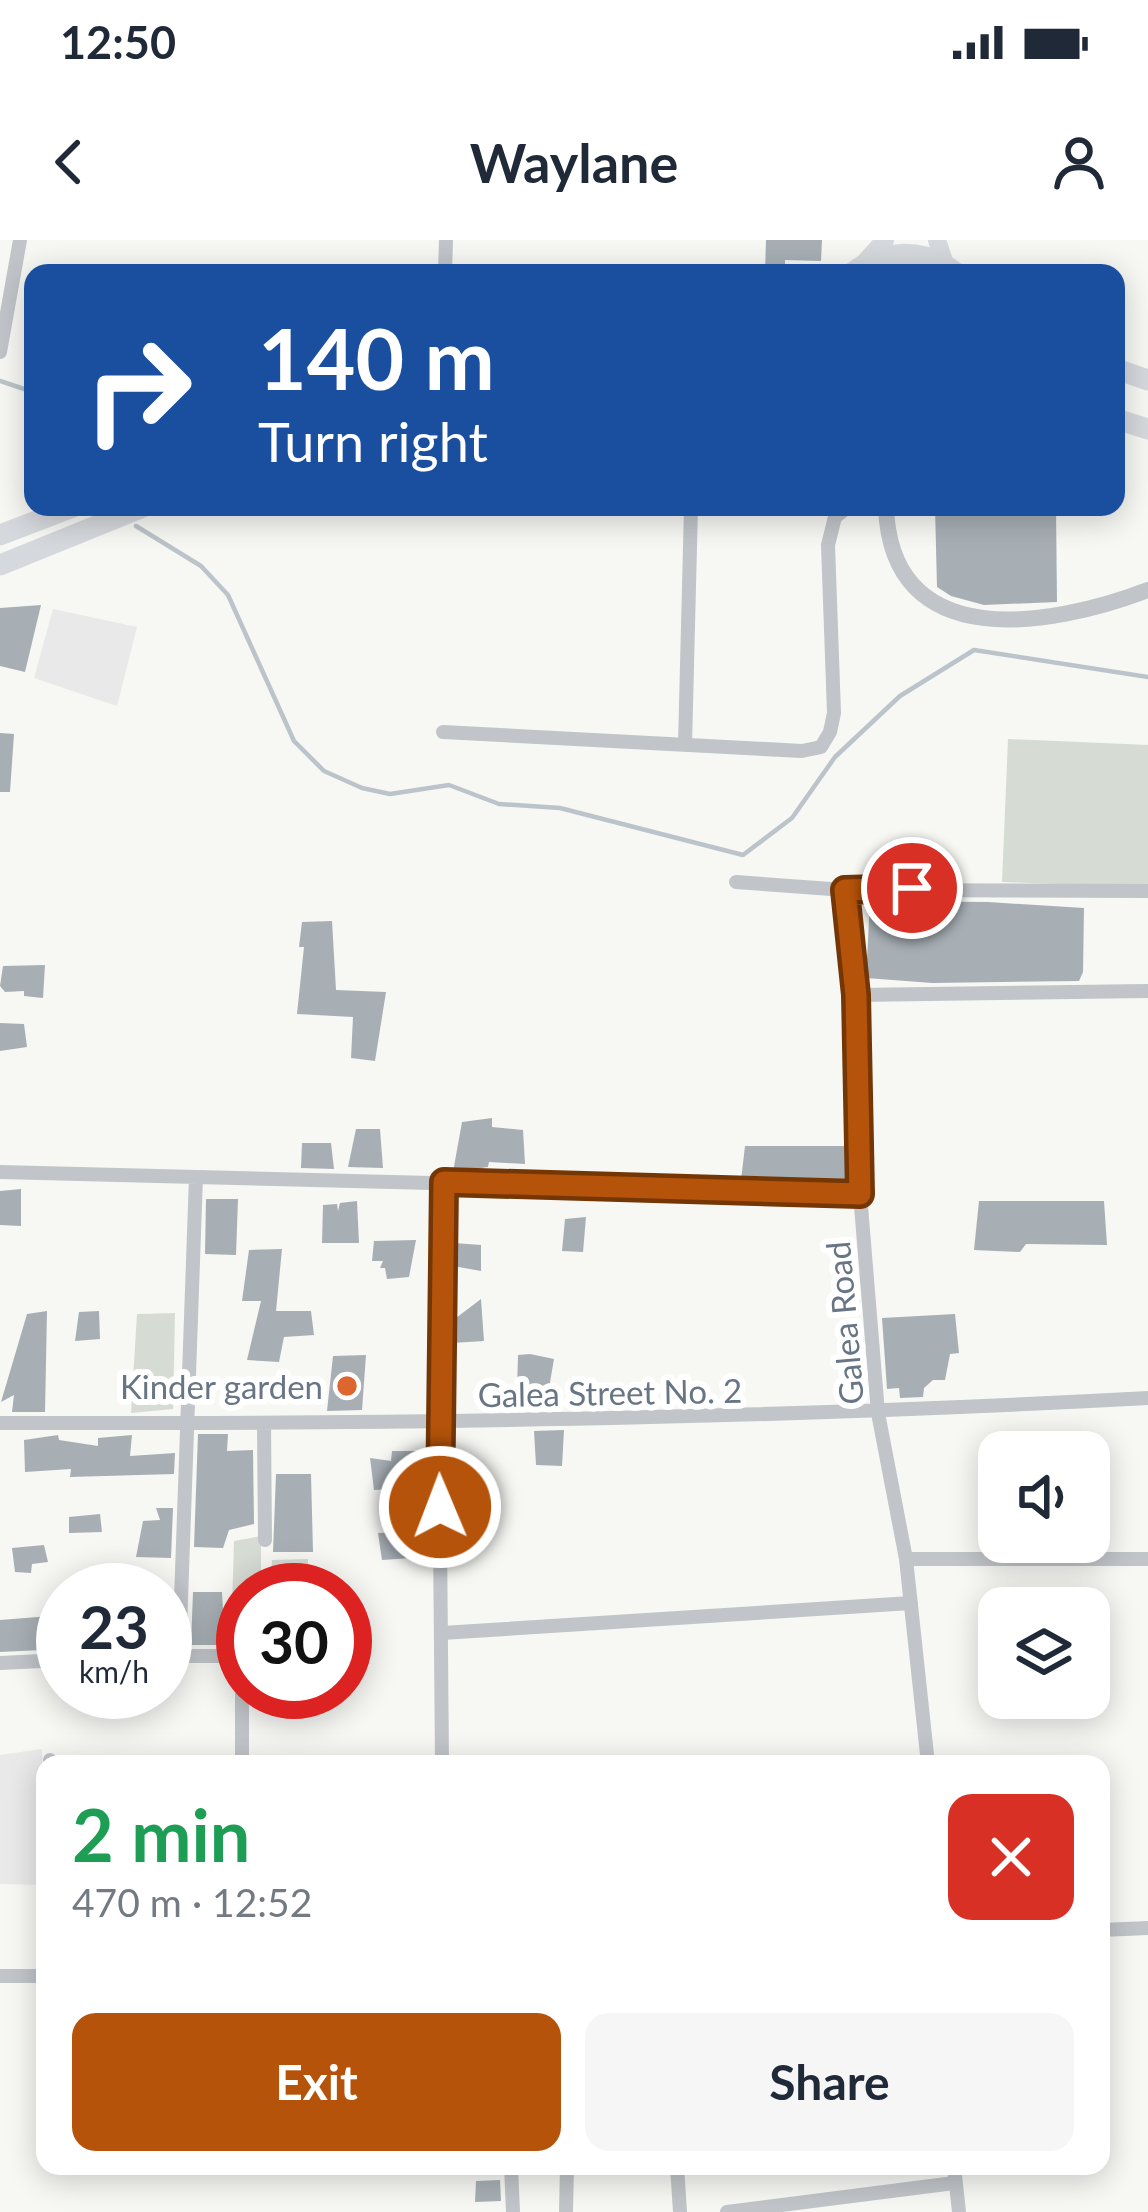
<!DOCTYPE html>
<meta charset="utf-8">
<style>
:root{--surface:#fff;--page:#f6f6f7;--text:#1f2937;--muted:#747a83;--accent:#b45309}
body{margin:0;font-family:Lato,sans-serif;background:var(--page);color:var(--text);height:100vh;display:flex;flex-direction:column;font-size:45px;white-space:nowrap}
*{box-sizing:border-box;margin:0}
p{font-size:39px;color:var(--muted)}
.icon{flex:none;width:66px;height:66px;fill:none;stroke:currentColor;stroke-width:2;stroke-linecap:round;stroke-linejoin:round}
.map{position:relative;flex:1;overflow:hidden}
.drawer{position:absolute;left:36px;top:1515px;width:1074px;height:420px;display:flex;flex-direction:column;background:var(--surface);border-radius:24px;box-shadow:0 6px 30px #0003}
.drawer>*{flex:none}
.banner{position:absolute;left:24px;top:24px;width:1101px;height:252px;border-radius:24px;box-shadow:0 6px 30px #0003;background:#1a4fa0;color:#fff;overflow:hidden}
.controls{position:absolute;left:978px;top:1191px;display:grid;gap:24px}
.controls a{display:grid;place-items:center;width:132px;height:132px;border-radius:24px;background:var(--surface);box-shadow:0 6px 30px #0003;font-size:60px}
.speed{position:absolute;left:36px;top:1323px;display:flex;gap:24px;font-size:60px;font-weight:700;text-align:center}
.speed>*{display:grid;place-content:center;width:156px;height:156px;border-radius:50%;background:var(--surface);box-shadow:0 6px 30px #0003;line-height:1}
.speed small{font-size:30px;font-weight:400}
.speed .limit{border:18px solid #d22;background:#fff;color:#111}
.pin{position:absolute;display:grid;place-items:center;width:102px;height:102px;color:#fff;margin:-51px;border:6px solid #fff;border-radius:50%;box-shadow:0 3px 12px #0007}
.me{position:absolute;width:132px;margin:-66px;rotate:359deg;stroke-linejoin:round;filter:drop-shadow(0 0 9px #0008)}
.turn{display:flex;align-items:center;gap:42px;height:252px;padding:0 36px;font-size:54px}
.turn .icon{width:156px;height:156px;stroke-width:2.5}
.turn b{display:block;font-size:84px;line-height:102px}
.round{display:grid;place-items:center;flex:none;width:126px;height:126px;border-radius:24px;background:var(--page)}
.overview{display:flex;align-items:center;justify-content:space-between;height:204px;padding:0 36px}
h1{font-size:72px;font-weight:700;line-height:90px;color:#1e9e55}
.primary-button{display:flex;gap:24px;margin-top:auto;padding:24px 36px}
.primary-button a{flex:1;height:138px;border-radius:24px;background:var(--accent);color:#fff;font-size:48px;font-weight:700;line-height:138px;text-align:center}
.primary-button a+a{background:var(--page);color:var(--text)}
.status{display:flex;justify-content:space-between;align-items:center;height:84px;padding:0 60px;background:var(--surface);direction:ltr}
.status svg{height:33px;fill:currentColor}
header{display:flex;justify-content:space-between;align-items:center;height:156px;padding:0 36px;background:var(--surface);font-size:54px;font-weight:700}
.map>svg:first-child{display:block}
.built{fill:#e8e9e8}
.green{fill:#d6dcd4}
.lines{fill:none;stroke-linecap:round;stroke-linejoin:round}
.stream{stroke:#bbc4ca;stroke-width:4.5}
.building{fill:#a7afb5}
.minor{stroke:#c1c4c8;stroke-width:14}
.tertiary{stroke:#c1c4c8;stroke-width:16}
.secondary{stroke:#d5d8dc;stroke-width:18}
.trunk{stroke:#d5d8dc;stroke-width:21}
.route-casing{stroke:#753606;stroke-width:30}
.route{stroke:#b45309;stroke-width:21}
.poi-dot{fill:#dc6530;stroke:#fff;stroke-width:4.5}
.labels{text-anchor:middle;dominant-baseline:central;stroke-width:12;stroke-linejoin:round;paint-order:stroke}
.street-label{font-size:33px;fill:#677584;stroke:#fff}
.poi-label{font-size:33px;fill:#677584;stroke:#fff;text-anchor:end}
</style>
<div class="status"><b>12:50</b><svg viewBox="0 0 49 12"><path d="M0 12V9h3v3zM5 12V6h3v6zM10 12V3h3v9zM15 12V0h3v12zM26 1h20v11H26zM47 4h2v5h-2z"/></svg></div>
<header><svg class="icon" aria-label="back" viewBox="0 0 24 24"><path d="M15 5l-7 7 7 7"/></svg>Waylane<svg class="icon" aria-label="person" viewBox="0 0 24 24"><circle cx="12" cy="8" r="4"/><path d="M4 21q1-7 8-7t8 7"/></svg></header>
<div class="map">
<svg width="1148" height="1972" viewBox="0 0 1148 1972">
<rect width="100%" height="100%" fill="#f7f7f4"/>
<path class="built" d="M 53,369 L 137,387 L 117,466 L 34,438 Z
M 42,1509 L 45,1645 L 0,1644 L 0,1515 Z"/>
<path class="green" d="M 1008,499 L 1148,505 L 1148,647 L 1002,642 Z
M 175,1073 L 173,1169 L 131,1173 L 137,1074 Z
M 261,1296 L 261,1350 L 243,1350 L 243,1402 L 231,1401 L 234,1301 Z
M 308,1319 L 308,1350 L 270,1350 L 272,1320 Z"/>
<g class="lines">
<path class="stream" d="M 0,141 L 33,152
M 136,286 L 201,326 L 228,355 L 294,501 L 324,531 L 362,548 L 390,554 L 449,545 L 499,564 L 560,568 L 743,615 L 792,578 L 835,517 L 900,456 L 974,410 L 1148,437"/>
</g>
<path class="building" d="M 766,0 L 822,0 L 821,21 L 785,20 L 785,33 L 765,33 Z
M 935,267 L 1056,267 L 1057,362 L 984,365 L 951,356 L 937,347 Z
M 41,365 L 25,432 L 0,426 L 0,368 Z
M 0,493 L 14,494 L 10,552 L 0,552 Z
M 870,661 L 988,662 L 1084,668 L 1083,732 L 1079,741 L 932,743 L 866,738 Z
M 332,681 L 336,750 L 386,752 L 375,821 L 351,818 L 353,777 L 297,774 L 304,707 L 299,707 L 302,682 Z
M 45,725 L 43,758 L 24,756 L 24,751 L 5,752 L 0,746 L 3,726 Z
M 0,783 L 24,784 L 27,807 L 0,811 Z
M 492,878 L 492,887 L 523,890 L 525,924 L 489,922 L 488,927 L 453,932 L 462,882 Z
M 356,889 L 380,889 L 383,928 L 348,927 Z
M 302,903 L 331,903 L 334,929 L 301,928 Z
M 745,906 L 845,906 L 846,942 L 741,940 Z
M 21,949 L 21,986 L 0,985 L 0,951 Z
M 206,959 L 238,959 L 236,1015 L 205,1014 Z
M 357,961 L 359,1003 L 322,1003 L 323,965 L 337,964 L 338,971 L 340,963 Z
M 979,961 L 1104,961 L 1107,1005 L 1026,1004 L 1020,1012 L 974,1010 Z
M 586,977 L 583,1012 L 562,1011 L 565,979 Z
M 416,1000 L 409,1037 L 387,1039 L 385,1028 L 380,1028 L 383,1021 L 372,1021 L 374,1001 Z
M 454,1003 L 481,1005 L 481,1031 L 453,1026 Z
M 282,1009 L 276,1071 L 311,1071 L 314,1095 L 284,1097 L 279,1122 L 247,1120 L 261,1061 L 242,1061 L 249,1010 Z
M 481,1059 L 484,1101 L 452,1103 L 452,1081 Z
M 47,1071 L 45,1172 L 12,1172 L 14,1155 L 1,1162 L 27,1074 Z
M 99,1071 L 100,1099 L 75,1101 L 79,1072 Z
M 955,1074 L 959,1113 L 950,1114 L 945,1140 L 933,1140 L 924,1148 L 923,1157 L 900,1158 L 899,1148 L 887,1149 L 882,1078 Z
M 530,1114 L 554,1119 L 548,1154 L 527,1156 L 526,1150 L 517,1149 L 518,1115 Z
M 366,1115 L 362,1170 L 327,1171 L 333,1116 Z
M 564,1190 L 562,1226 L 536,1225 L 534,1191 Z
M 198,1194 L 228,1194 L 227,1211 L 253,1210 L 254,1284 L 229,1290 L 223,1308 L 194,1307 Z
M 58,1195 L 59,1200 L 98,1206 L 98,1198 L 132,1195 L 130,1216 L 175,1213 L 174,1234 L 70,1237 L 71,1229 L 25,1232 L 24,1200 Z
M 392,1211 L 420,1211 L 420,1247 L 374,1250 L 370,1218 L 391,1221 Z
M 276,1234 L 311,1234 L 313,1312 L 273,1312 Z
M 156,1268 L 173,1268 L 171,1318 L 136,1317 L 143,1281 L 160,1280 Z
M 100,1274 L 102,1292 L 69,1293 L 69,1277 Z
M 408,1292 L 411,1318 L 382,1320 L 378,1293 Z
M 44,1305 L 48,1322 L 32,1324 L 31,1333 L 15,1332 L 12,1308 Z
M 193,1352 L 222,1352 L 225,1405 L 191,1405 Z
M 345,1368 L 359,1369 L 362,1379 L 369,1380 L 371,1392 L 363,1397 L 345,1396 Z
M 63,1375 L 63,1409 L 0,1412 L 0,1380 Z
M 500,1940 L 501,1961 L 475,1962 L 476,1941 Z"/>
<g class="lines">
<path class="minor" d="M 445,33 L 446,0
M 0,112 L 20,0
M 443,492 L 802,511 L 821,507 L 830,492 L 834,473 L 828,305 L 835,277 L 848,267
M 685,505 L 691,267
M 736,642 L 845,650 L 1148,651
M 845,650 L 856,755 L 860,954 L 878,1173 L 906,1319 L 928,1524
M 856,755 L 1148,751
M 0,932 L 860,954
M 0,1183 C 383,1184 765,1179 1148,1158
M 264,1184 L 265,1300
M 906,1319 L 1148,1319
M 442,1393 L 911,1363
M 165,1416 L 242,1416 L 242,1524
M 179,1416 L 196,937
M 0,1423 L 63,1420
M 50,1524 L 50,1520
M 442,1524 L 439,1182 L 444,942
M 1101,1690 L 1148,1688
M 0,1736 L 45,1736
M 511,1926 L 513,1972
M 677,1926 L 680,1972
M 954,1926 L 959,1972
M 566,1972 L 567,1926
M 727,1972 L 954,1943"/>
<path class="tertiary" d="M 886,267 C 891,415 1051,387 1148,350"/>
<path class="secondary" d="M 937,0 L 945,24
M 864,23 L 885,0"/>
<path class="trunk" d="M 852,33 C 883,9 924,7 956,33
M 1116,129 L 1148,140
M 1116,179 L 1148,189
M 0,295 L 73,267
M 0,325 L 143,267"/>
</g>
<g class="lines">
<g class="route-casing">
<path id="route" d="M 440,1267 L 444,942 L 860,954 L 856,755 L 845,650 L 912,648"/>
</g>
<use href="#route" class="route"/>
</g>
<circle class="poi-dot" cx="347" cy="1146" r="12"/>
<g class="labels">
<g class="street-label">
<text transform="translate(844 1083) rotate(-95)">Galea Road</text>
<text transform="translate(610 1152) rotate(-1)">Galea Street No. 2</text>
</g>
<g class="poi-label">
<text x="323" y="1146">Kinder garden</text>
</g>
</g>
</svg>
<div class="controls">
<a><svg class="icon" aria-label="sound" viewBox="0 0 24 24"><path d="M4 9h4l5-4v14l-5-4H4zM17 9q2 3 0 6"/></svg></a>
<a><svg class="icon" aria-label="layers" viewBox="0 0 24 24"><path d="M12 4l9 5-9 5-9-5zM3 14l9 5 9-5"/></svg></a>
</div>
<div class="speed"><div>23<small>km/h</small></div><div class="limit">30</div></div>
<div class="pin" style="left:912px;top:648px;background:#d93025"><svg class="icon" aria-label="arrive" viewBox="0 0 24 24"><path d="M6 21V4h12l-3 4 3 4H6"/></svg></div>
<svg class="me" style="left:440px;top:1267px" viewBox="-20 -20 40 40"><circle r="17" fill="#b45309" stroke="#fff" stroke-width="3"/><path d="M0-11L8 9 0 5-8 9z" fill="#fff"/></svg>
<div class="banner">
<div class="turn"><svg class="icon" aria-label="right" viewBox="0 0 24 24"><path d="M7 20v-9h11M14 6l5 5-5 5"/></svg><div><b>140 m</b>Turn right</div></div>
</div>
<section class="drawer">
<div class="overview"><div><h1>2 min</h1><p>470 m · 12:52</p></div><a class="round" style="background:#d93025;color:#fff"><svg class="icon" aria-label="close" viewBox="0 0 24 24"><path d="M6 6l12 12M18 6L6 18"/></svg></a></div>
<div class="primary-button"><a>Exit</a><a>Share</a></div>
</section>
</div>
